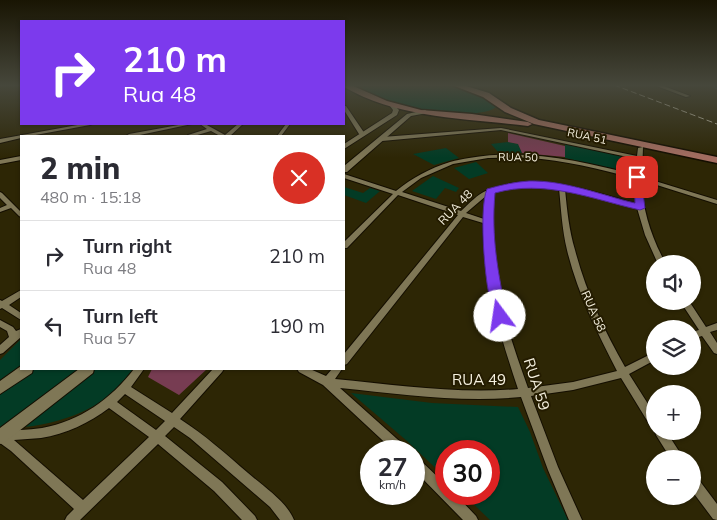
<!DOCTYPE html>
<meta charset="utf-8">
<style>
:root{--surface:#fff;--page:#f7f7f7;--text:#2b2b33;--muted:#7c7c81;--line:#e1e1e2}
body{margin:0;font-family:Mulish,sans-serif;background:var(--page);color:var(--text);height:100vh;display:flex;flex-direction:column;font-size:19px;white-space:nowrap}
*{box-sizing:border-box;margin:0}
p{font-size:16px;color:var(--muted)}
.icon{flex:none;width:28px;height:28px;fill:none;stroke:currentColor;stroke-width:2;stroke-linecap:round;stroke-linejoin:round}
.map{position:relative;flex:1;overflow:hidden}
.panel{position:absolute;left:20px;top:135px;width:325px;height:235px;display:flex;flex-direction:column;background:var(--surface);border-radius:0px;box-shadow:0 1px 4px #0004}
.panel>*{flex:none}
.hud{position:absolute;left:20px;top:20px;width:325px;height:105px;border-radius:0px;box-shadow:0 1px 4px #0004;background:#7c3aed;color:#fff;overflow:hidden}
.fabs{position:absolute;left:646px;top:255px;display:grid;gap:10px}
.fabs a{display:grid;place-items:center;width:55px;height:55px;border-radius:50%;background:var(--surface);box-shadow:0 1px 4px #0004;font-size:25px}
.speed{position:absolute;left:360px;top:440px;display:flex;gap:10px;font-size:25px;font-weight:700;text-align:center}
.speed>*{display:grid;place-content:center;width:65px;height:65px;border-radius:50%;background:var(--surface);box-shadow:0 1px 4px #0004;line-height:1}
.speed small{font-size:12px;font-weight:400}
.speed .limit{border:8px solid #d22;background:#fff;color:#111}
.pin{position:absolute;display:grid;place-items:center;width:42px;height:42px;color:#fff;margin:-21px;border-radius:10px;box-shadow:0 2px 8px #0006}
.me{position:absolute;width:55px;margin:-28px;rotate:346deg;stroke-linejoin:round;filter:drop-shadow(0 0 4px #0008)}
.turn{display:flex;align-items:center;gap:18px;height:105px;padding:0 20px;font-size:22px}
.turn .icon{width:65px;height:65px;stroke-width:2.5}
.turn b{display:block;font-size:35px;line-height:42px}
.round{display:grid;place-items:center;flex:none;width:52px;height:52px;border-radius:26px;background:var(--page)}
.overview{display:flex;align-items:center;justify-content:space-between;height:85px;padding:0 20px}
h1{font-size:30px;font-weight:800;line-height:38px}
ul{padding:0;list-style:none}
li{display:flex;align-items:center;gap:15px;height:70px;padding:0 20px;border-top:1px solid var(--line)}
li div{flex:1}
li b{display:block;font-size:19px}
li em{font-style:normal}
.map>svg:first-child{display:block}
.green{fill:#033b25}
.lines{fill:none;stroke-linecap:round;stroke-linejoin:round}
.stream{stroke:#2f517f;stroke-width:1}
.building{fill:#773c52}
.minor-casing{stroke:#140e00;stroke-width:2}
.tertiary-casing{stroke:#140e00;stroke-width:2}
.primary-casing{stroke:#140e00;stroke-width:3}
.minor{fill:#7f7756;fill-rule:evenodd}
.tertiary{fill:#7f7756;fill-rule:evenodd}
.primary{fill:#a36d60;fill-rule:evenodd}
.rail{stroke:#c8c3ae;stroke-width:1;stroke-dasharray:6 3;stroke-linecap:butt}
.route{fill:#7c3aed;stroke:#51269a}
.labels{text-anchor:middle;dominant-baseline:central;stroke-width:4;stroke-linejoin:round;paint-order:stroke}
.far-street-label{font-size:11px;fill:#f5f0de;stroke:#241c00}
.street-label{font-size:12px;fill:#f5f0de;stroke:#241c00}
.near-street-label{font-size:15px;fill:#f5f0de;stroke:#241c00}
</style>
<div class="map">
<svg width="717" height="520" viewBox="0 0 717 520">
<rect width="100%" height="100%" fill="#2d2605"/>
<path class="green" d="M 451,85 L 487,97 L 497,106 C 482,124 371,107 361,86 Z
M 508,142 L 518,144 L 522,153 L 499,153 L 491,144 Z
M 565,144 L 630,158 L 629,172 L 565,158 Z
M 446,148 L 459,158 L 434,165 L 413,154 Z
M 476,162 L 488,173 L 469,179 L 454,168 Z
M 433,176 L 459,188 L 456,192 L 445,188 L 436,199 L 412,191 Z
M 344,187 L 363,193 L 370,188 L 380,191 L 366,203 L 344,195 Z
M 21,339 L 21,365 L 0,380 L 0,360 Z
M 29,369 L 85,369 L 0,434 L 0,389 Z
M 92,369 L 133,369 C 107,409 62,424 16,428 Z
M 351,393 L 432,403 L 518,407 L 530,432 L 543,468 L 568,520 L 490,520 L 463,494 L 489,494 L 489,451 L 446,451 L 446,478 L 407,441 Z"/>
<g class="lines">
<path class="stream" d="M 716,85 L 714,87 L 717,89"/>
</g>
<path class="building" d="M 508,133 L 565,146 L 565,157 L 522,153 L 518,144 L 508,142 Z
M 152,369 L 207,369 L 179,395 L 148,377 Z"/>
<g class="lines">
<g class="minor-casing">
<path id="minor" d="M 654,85 L 661,85 L 690,96 L 686,97 Z
M 344,106 L 346,106 L 365,134 L 364,135 L 359,134 L 344,110 Z
M 83,124 L 92,124 L 90,125 L 30,136 L 21,136 L 21,138 L 0,143 L 0,139 Z
M 184,124 L 192,124 L 135,136 L 126,136 L 129,134 Z
M 200,124 L 205,124 L 225,135 L 238,124 L 243,124 L 230,136 L 220,136 L 211,131 L 194,136 L 188,136 L 188,135 L 207,129 Z
M 286,124 L 290,124 L 281,136 L 277,136 Z
M 501,128 L 637,156 L 638,148 L 643,147 L 642,177 L 717,200 L 717,204 L 641,180 C 643,211 651,237 666,264 L 658,264 L 645,235 L 637,208 L 565,189 C 567,210 569,230 575,250 C 586,292 604,330 625,367 L 655,352 L 655,360 L 629,374 L 655,415 L 655,429 L 651,427 L 621,378 L 573,390 L 531,396 L 558,467 L 582,520 L 569,520 L 548,470 L 521,397 C 461,403 400,394 340,388 L 406,447 L 408,451 L 394,451 L 323,385 L 299,372 L 297,369 L 310,369 L 326,376 L 332,369 L 342,369 L 335,379 C 396,385 457,394 518,389 C 500,335 483,280 483,223 L 463,217 L 347,364 L 344,365 L 344,354 L 458,215 L 398,195 L 347,248 L 344,248 L 344,242 L 393,194 L 344,178 L 344,174 L 396,191 C 412,178 430,168 450,162 C 456,160 463,159 469,158 C 525,148 582,161 636,175 L 637,159 L 501,130 L 382,141 L 379,139 L 382,137 ZM 488,158 C 501,158 515,157 528,158 C 564,160 600,169 636,179 L 637,204 C 590,191 536,170 488,190 C 477,194 469,204 461,211 L 402,192 L 421,178 L 453,164 ZM 524,185 L 544,186 L 559,188 C 561,209 562,229 567,250 C 577,292 597,332 617,371 L 573,382 L 528,388 C 505,324 484,261 493,193 L 507,188 ZM 486,196 L 484,219 L 466,213 Z
M 21,156 L 21,160 L 0,164 L 0,160 Z
M 0,192 L 2,193 L 21,212 L 21,217 L 19,216 L 11,208 L 0,212 L 0,208 L 7,205 L 0,198 Z
M 21,290 L 21,297 L 9,305 L 21,313 L 21,320 L 2,308 L 0,309 L 0,300 L 2,301 Z
M 680,301 L 689,301 L 706,327 L 717,323 L 717,330 L 710,332 L 717,343 L 717,354 L 714,353 L 702,336 L 692,339 L 692,332 L 699,330 Z
M 0,320 L 13,327 L 16,331 L 21,329 L 21,337 L 3,353 L 0,354 L 0,345 L 9,337 L 7,331 L 0,327 Z
M 134,369 L 144,369 L 131,387 L 172,413 L 213,369 L 224,369 L 222,372 L 180,419 C 205,435 226,454 248,473 C 263,486 287,502 294,520 L 280,520 L 270,507 L 190,438 L 174,427 L 165,436 L 222,482 L 255,516 L 257,520 L 242,520 L 214,491 L 158,444 L 80,520 L 65,520 L 67,516 L 74,509 L 11,451 L 0,443 L 0,432 C 13,430 28,430 42,428 C 80,421 111,399 134,369 ZM 125,394 L 165,421 L 156,430 L 117,402 ZM 109,408 L 149,437 L 83,500 L 14,440 C 23,439 32,439 41,438 C 66,434 89,423 109,408 Z
M 655,430 L 655,431 L 666,431 L 684,459 L 671,459 L 656,435 L 655,431 Z
M 414,456 L 418,458 L 446,485 L 446,494 L 455,494 L 476,516 L 478,520 L 463,520 L 414,470 Z
M 692,474 L 696,476 L 717,504 L 717,520 L 713,519 L 692,491 Z"/>
</g>
<g class="tertiary-casing">
<path id="tertiary" d="M 393,104 L 399,110 L 397,115 L 344,149 L 344,144 L 392,113 L 393,110 L 390,106 Z
M 425,110 L 428,112 L 427,113 L 411,116 L 347,172 L 344,172 L 344,166 L 407,114 Z
M 21,366 L 21,369 L 33,369 L 32,373 L 0,394 L 0,381 Z
M 79,369 L 94,369 L 93,373 L 5,442 L 0,444 L 0,428 Z"/>
</g>
<g class="primary-casing">
<path id="primary" d="M 344,85 L 351,85 L 387,101 L 421,110 L 472,114 L 528,122 L 532,124 L 528,126 C 465,118 400,119 344,87 Z
M 452,85 L 463,85 L 489,93 L 511,108 L 539,120 L 717,157 L 717,163 L 534,124 L 505,112 L 483,97 Z"/>
</g>
<use href="#minor" class="minor"/>
<use href="#tertiary" class="tertiary"/>
<use href="#primary" class="primary"/>
<path class="rail" d="M 614,85 L 717,124"/>
</g>
<linearGradient id="sky" x2="0" y2="1"><stop stop-color="#191503"/><stop offset="0.54" stop-color="#46473b"/><stop offset="1" stop-color="#46473b" stop-opacity="0"/></linearGradient>
<rect width="717" height="158" fill="url(#sky)"/>
<path class="route" d="M 634,175 L 637,175 L 641,177 L 645,208 L 640,210 C 592,199 544,179 495,193 C 491,237 498,273 507,316 L 505,319 L 496,319 C 485,300 478,209 487,189 C 501,185 514,182 529,181 C 564,180 601,195 635,203 Z"/>
<g class="labels">
<g class="far-street-label">
<text transform="translate(587 136) rotate(12)">RUA 51</text>
<text transform="translate(518 157) rotate(1)">RUA 50</text>
</g>
<g class="street-label">
<text transform="translate(455 207) rotate(-46)">RUA 48</text>
<text transform="translate(594 311) rotate(66)">RUA 58</text>
</g>
<g class="near-street-label">
<text x="479" y="379">RUA 49</text>
<text transform="translate(537 384) rotate(72)">RUA 59</text>
</g>
</g>
</svg>
<div class="fabs">
<a><svg class="icon" aria-label="sound" viewBox="0 0 24 24"><path d="M4 9h4l5-4v14l-5-4H4zM17 9q2 3 0 6"/></svg></a>
<a><svg class="icon" aria-label="layers" viewBox="0 0 24 24"><path d="M12 4l9 5-9 5-9-5zM3 14l9 5 9-5"/></svg></a>
<a>+</a>
<a>−</a>
</div>
<div class="speed"><div>27<small>km/h</small></div><div class="limit">30</div></div>
<div class="pin" style="left:637px;top:177px;background:#d93025"><svg class="icon" aria-label="arrive" viewBox="0 0 24 24"><path d="M6 21V4h12l-3 4 3 4H6"/></svg></div>
<svg class="me" style="left:500px;top:316px" viewBox="-20 -20 40 40"><circle r="19" fill="#fff"/><path d="M0-13L10 11 0 6-10 11z" fill="#7c3aed"/></svg>
<div class="hud">
<div class="turn"><svg class="icon" aria-label="right" viewBox="0 0 24 24"><path d="M7 20v-9h11M14 6l5 5-5 5"/></svg><div><b>210 m</b>Rua 48</div></div>
</div>
<section class="panel">
<div class="overview"><div><h1>2 min</h1><p>480 m · 15:18</p></div><a class="round" style="background:#d93025;color:#fff"><svg class="icon" aria-label="close" viewBox="0 0 24 24"><path d="M6 6l12 12M18 6L6 18"/></svg></a></div>
<ul>
<li><svg class="icon" aria-label="right" viewBox="0 0 24 24"><path d="M7 20v-9h11M14 6l5 5-5 5"/></svg><div><b>Turn right</b><p>Rua 48</p></div><em>210 m</em></li>
<li><svg class="icon" aria-label="left" viewBox="0 0 24 24"><path d="M17 20v-9H6M10 6l-5 5 5 5"/></svg><div><b>Turn left</b><p>Rua 57</p></div><em>190 m</em></li>
</ul>
</section>
</div>
